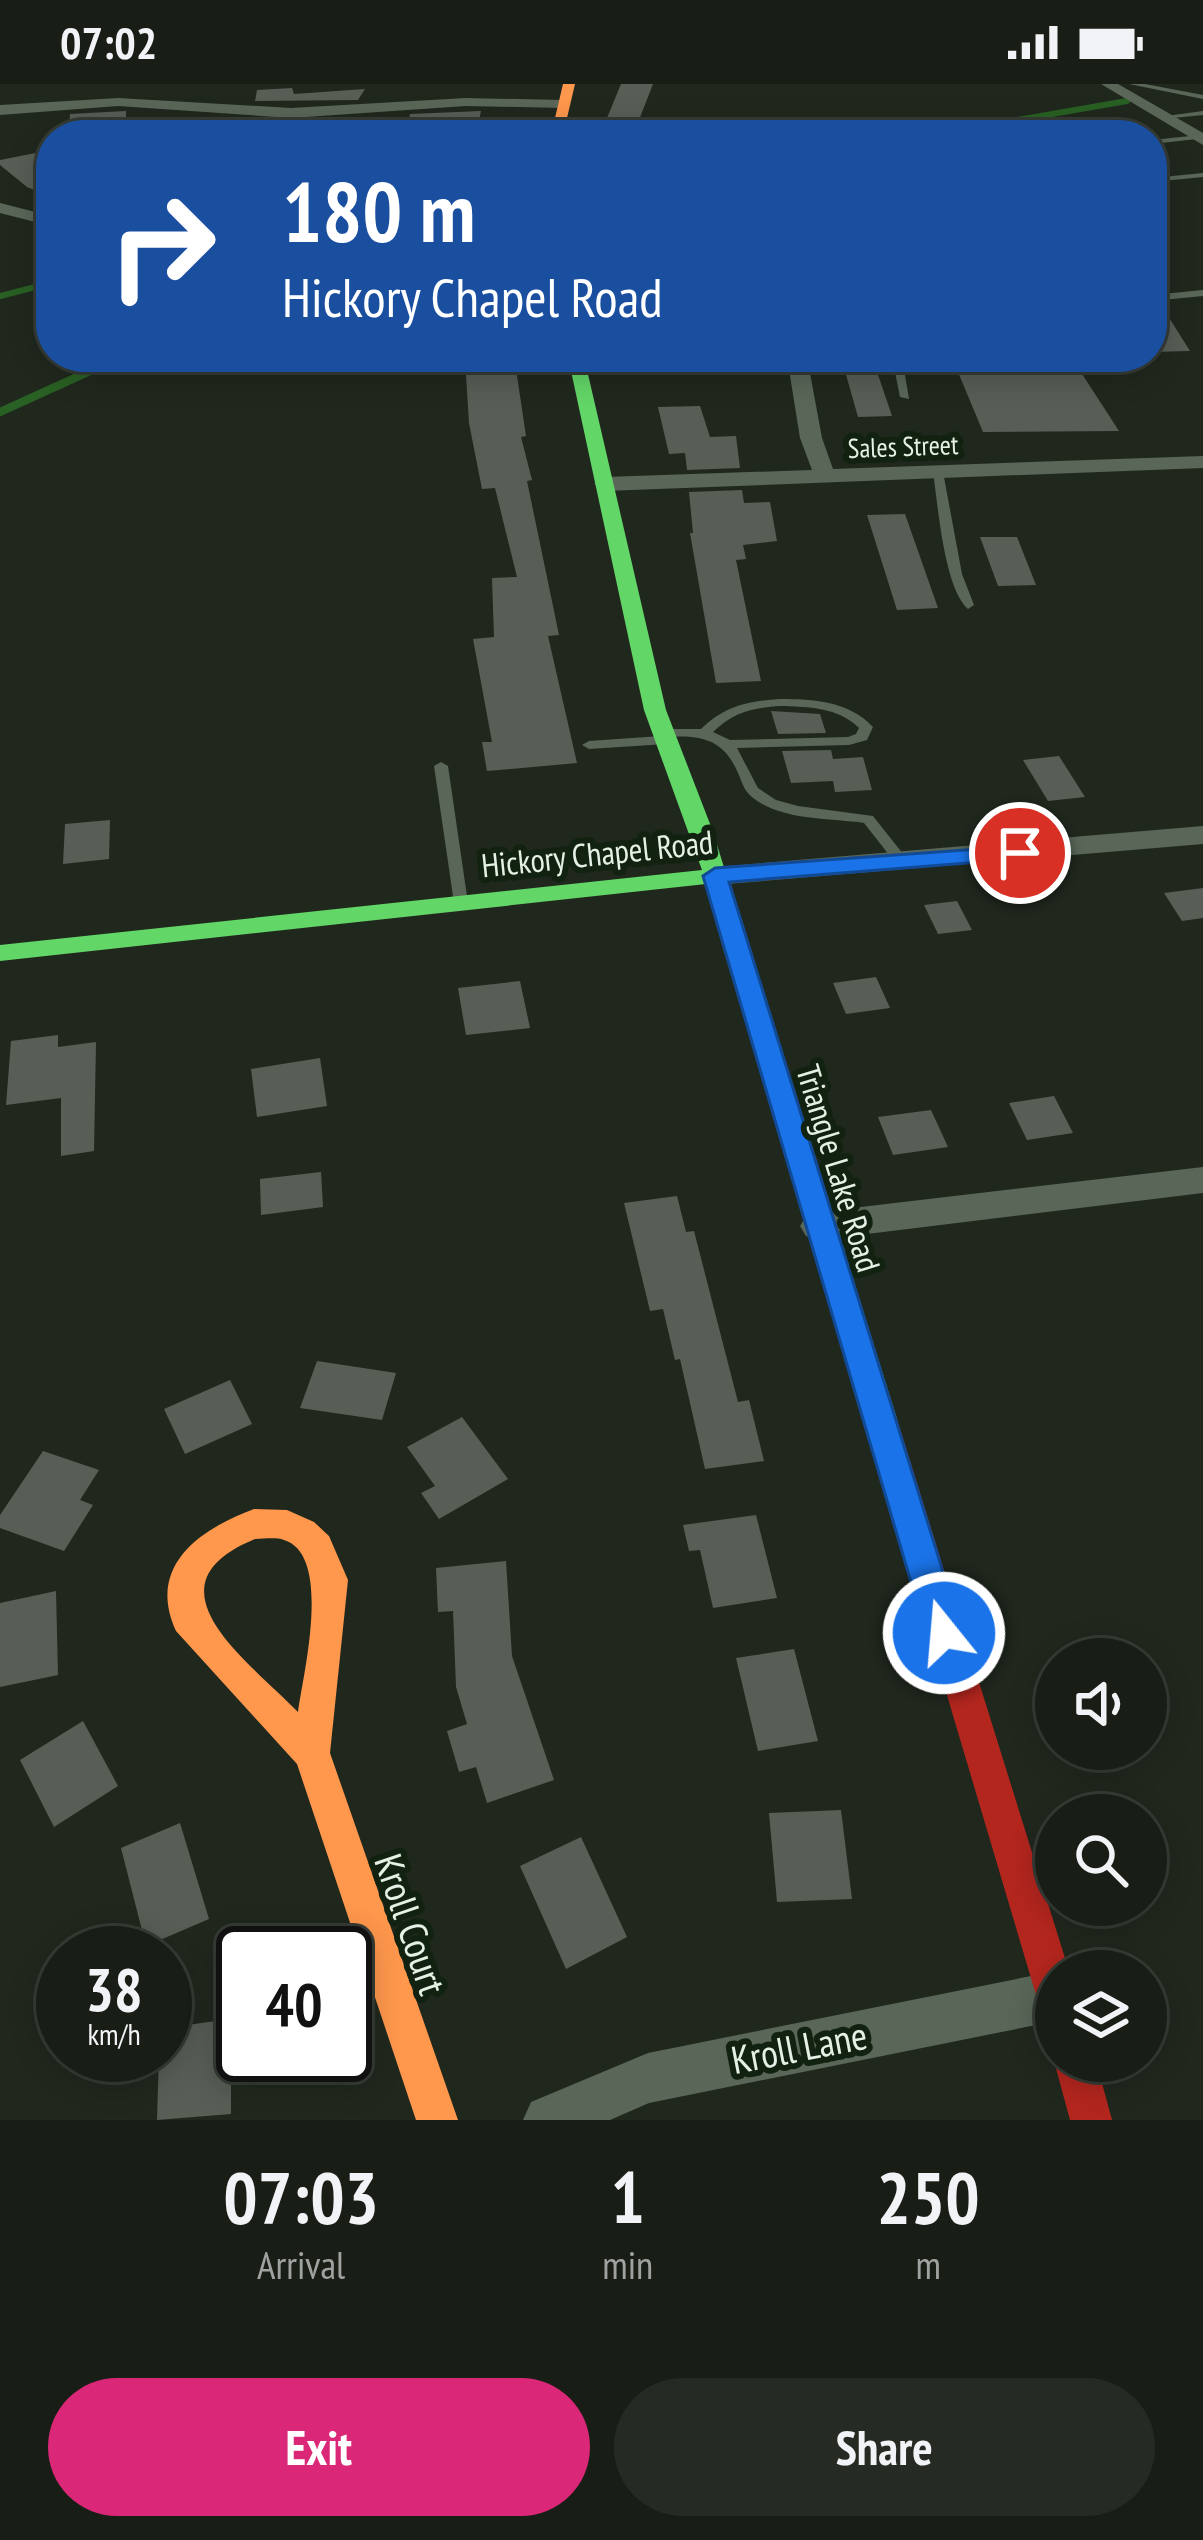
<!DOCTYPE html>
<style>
:root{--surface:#181e16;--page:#252b23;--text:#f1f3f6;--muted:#9fa2a1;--line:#363c35;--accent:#db2777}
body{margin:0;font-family:"PT Sans Narrow",sans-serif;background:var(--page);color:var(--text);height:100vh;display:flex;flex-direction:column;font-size:45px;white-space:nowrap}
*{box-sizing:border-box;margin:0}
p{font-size:39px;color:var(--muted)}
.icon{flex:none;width:66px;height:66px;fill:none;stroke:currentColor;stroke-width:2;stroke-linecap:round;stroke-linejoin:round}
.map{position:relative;height:2036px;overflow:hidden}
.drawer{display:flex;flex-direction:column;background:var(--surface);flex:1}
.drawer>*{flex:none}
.banner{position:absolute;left:36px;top:36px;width:1131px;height:252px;border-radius:48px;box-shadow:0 6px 30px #0003,0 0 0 3px var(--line);background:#1a4fa0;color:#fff;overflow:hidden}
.fabs{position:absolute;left:1035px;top:1554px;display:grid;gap:24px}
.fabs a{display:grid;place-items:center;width:132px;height:132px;border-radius:50%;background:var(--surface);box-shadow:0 6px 30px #0003,0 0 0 3px var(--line);font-size:60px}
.speed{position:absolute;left:36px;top:1842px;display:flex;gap:24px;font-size:60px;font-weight:700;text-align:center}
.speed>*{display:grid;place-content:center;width:156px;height:156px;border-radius:50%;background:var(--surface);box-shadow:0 6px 30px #0003,0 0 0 3px var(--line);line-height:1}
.speed small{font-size:30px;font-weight:400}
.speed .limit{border:6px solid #111;border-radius:18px;background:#fff;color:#111}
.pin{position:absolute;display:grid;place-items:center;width:102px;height:102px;color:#fff;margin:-51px;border:6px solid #fff;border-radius:50%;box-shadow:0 3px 12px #0007}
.me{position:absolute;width:132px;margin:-66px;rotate:343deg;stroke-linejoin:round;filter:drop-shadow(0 0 9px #0008)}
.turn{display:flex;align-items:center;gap:42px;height:252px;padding:0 48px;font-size:54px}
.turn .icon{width:156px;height:156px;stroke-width:2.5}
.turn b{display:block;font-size:84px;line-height:102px}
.eta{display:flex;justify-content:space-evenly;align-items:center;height:204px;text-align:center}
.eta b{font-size:72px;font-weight:600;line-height:84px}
.primary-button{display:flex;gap:24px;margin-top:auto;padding:24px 48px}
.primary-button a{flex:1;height:138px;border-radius:72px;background:var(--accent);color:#fff;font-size:48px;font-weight:600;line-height:138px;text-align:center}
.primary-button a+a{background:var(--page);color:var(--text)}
.status{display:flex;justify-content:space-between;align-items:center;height:84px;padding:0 60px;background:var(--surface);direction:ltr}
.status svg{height:33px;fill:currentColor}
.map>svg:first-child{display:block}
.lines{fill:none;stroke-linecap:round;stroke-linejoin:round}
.stream-far1{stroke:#296023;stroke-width:6}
.stream{stroke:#296023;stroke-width:8}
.building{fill:#575e55}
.lane{fill:#596658;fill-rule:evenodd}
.street{fill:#596658;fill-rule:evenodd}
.fast{fill:#63d668;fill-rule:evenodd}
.slow{fill:#ff974d;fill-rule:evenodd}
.jam{fill:#b3261e;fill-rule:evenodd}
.route{fill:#1a73e8;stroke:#114b97;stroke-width:3}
.labels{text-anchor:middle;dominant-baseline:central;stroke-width:12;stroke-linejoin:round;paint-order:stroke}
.far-street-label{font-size:27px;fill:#e6f1e5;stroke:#122211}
.street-label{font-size:33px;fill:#e6f1e5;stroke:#122211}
.near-street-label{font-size:39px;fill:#e6f1e5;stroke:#122211}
</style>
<div class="status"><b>07:02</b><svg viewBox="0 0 49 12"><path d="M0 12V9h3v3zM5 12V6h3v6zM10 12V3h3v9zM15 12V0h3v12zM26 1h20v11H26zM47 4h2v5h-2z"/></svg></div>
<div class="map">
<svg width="1203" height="2036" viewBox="0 0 1203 2036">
<rect width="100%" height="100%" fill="#20281e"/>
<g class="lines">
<path class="stream-far1" d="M 931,51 L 1127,17
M 0,212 L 51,199"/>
<path class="stream" d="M 0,328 L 121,273"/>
</g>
<path class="building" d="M 621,0 L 653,0 L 639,36 L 607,34 Z
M 292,4 L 294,10 L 365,5 L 358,16 L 255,17 L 257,6 Z
M 126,27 L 126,51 L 69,51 L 70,30 Z
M 481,27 L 477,47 L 406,47 L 410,30 Z
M 345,35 L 338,46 L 249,48 L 251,36 Z
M 51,66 L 51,113 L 27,103 L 0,81 L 0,76 Z
M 1152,221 L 1161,221 L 1190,267 L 1152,268 Z
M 485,273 L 512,273 L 516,285 L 526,352 L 521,353 L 532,396 L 527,397 L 559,551 L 548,552 L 577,679 L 487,687 L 482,658 L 492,658 L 473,555 L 494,553 L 492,494 L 517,493 L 495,404 L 482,405 L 469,339 L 466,291 L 490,290 Z
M 841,273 L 872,273 L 892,332 L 858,333 Z
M 1071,273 L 1119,347 L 983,348 L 953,276 Z
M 700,322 L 710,353 L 736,352 L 740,384 L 687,386 L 685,369 L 669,370 L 658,323 Z
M 742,406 L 744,419 L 770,418 L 777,457 L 743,461 L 746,475 L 736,476 L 761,597 L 716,599 L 690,449 L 693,449 L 689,408 Z
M 905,430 L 938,524 L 897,526 L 867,431 Z
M 980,453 L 1017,453 L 1036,501 L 998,502 Z
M 771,627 L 820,630 L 826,649 L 778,650 Z
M 831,666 L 833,675 L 863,673 L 872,706 L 835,708 L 833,697 L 791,699 L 782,667 Z
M 1059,672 L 1085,713 L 1048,717 L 1023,676 Z
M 110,736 L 109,775 L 63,780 L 65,740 Z
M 1203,804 L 1203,834 L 1182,837 L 1164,809 Z
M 957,817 L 972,846 L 938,850 L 924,821 Z
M 876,893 L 890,924 L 846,930 L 833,899 Z
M 520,897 L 530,944 L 466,951 L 458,904 Z
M 58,951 L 58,963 L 96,958 L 94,1067 L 61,1072 L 61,1014 L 6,1021 L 11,957 Z
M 320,974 L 327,1022 L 257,1033 L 251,985 Z
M 1054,1012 L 1073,1049 L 1027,1056 L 1009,1019 Z
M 931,1026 L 948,1063 L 893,1071 L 878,1033 Z
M 321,1088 L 323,1123 L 261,1131 L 260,1095 Z
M 677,1112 L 686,1148 L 694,1147 L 738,1318 L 749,1316 L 764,1377 L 705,1385 L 680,1275 L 675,1276 L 663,1225 L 650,1227 L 624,1119 Z
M 317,1277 L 396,1289 L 382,1336 L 300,1324 Z
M 230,1296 L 252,1340 L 185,1370 L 164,1325 Z
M 462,1333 L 508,1395 L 439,1435 L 421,1409 L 435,1402 L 407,1363 Z
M 43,1367 L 99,1386 L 80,1416 L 93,1421 L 64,1467 L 0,1444 L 0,1431 Z
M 756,1431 L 777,1514 L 713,1524 L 700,1466 L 689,1467 L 683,1441 Z
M 506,1477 L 512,1572 L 554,1696 L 487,1719 L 476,1683 L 459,1688 L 447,1647 L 467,1640 L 456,1603 L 453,1527 L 438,1528 L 436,1484 Z
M 56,1507 L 58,1591 L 0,1603 L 0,1519 Z
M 794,1565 L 818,1657 L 758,1667 L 736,1574 Z
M 83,1637 L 118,1702 L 54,1743 L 20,1676 Z
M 841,1726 L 852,1815 L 777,1818 L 769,1729 Z
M 180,1739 L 209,1835 L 146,1862 L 121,1764 Z
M 581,1753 L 627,1853 L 566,1885 L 520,1782 Z
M 231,1935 L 231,2030 L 157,2036 L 159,1971 L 165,1971 L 165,1944 Z"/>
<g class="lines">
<path class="lane" d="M 1129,0 L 1145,0 L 1203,11 L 1203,15 Z
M 1203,27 L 1203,31 L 1163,35 L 1159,33 Z
M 1200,51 L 1197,55 L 1152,60 L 1152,56 Z
M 1203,89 L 1203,93 L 1152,98 L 1152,94 Z
M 1203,206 L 1203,212 L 1152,217 L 1152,211 Z
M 892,273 L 902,273 L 909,315 L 900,313 Z
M 938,385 L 943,388 L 962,490 L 974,521 L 968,525 C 944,504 938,421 933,388 Z
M 780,615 C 813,615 849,617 873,643 L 867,656 L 849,661 L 737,664 L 758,704 L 776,716 L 798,722 L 873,732 L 907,775 L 909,778 L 907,781 L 897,781 L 864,739 C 829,734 781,737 752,713 C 744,707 742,698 738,689 C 724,656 702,651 669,653 L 673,656 L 666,660 L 589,665 L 582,661 L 589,657 L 661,652 L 657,649 L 664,645 L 701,645 C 724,622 748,617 780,615 ZM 780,622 C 808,623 838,623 859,644 L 856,650 L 848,653 L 730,656 L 713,648 C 734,628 752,624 780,622 Z
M 441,678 L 448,682 L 468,819 L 461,824 L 454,819 L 434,682 Z"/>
<path class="street" d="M 1101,0 L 1118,0 L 1203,49 L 1203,61 Z
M 118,14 L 291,24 L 466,14 L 564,16 L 571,20 L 564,24 L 466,22 L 291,34 L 118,22 L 0,31 L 0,21 Z
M 0,119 L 51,132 L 51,142 L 0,129 Z
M 787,273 L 807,273 L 822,354 L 833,385 L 1203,372 L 1203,384 L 605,407 L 594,400 L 605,393 L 812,386 L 800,354 Z
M 1203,742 L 1203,760 L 715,801 L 701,792 L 715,783 Z
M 1203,1083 L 1203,1109 L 818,1156 L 806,1152 L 800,1142 L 806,1132 L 818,1128 Z
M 1056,1887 L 1056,1937 L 649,2019 L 610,2036 L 523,2036 L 531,2018 L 648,1969 Z"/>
<path class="fast" d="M 568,273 L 584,273 L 666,626 L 712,745 L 897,1335 L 892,1344 L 881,1348 L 870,1344 L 865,1335 L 706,800 L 0,877 L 0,861 L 702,786 L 644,626 Z"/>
<path class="slow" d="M 563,0 L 575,0 L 563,51 L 551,51 Z
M 254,1425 L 287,1426 L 314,1438 L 329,1452 L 348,1496 L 330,1669 L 458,2036 L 416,2036 L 297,1680 L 176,1547 C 146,1482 200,1445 254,1425 ZM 255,1455 C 264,1455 276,1453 284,1456 C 333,1471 303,1591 298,1628 C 249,1577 140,1502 255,1455 Z"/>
<path class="jam" d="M 881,1322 L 892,1326 L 897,1335 L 1069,1887 L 1056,1887 L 1056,1931 L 1042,1925 L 1036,1911 L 865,1335 L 870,1326 Z
M 1056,1973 L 1056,1977 L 1096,1977 L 1112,2036 L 1070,2036 L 1054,1977 Z"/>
</g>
<path class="route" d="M 1020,762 L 1029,764 L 1029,774 L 729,798 L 962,1549 L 957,1561 L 944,1566 L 932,1561 L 926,1549 L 703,792 L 715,784 Z"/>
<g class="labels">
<g class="far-street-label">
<text transform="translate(903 362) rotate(-2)">Sales Street</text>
</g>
<g class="street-label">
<text transform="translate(597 769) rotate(-6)">Hickory Chapel Road</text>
<text transform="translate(839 1084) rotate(73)">Triangle Lake Road</text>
</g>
<g class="near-street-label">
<text transform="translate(411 1840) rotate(71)">Kroll Court</text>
<text transform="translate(799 1963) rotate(-11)">Kroll Lane</text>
</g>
</g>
</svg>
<div class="fabs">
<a><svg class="icon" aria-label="sound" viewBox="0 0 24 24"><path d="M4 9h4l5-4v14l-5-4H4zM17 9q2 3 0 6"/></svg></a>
<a><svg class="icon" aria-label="search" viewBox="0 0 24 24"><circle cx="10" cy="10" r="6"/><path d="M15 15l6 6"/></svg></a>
<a><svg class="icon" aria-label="layers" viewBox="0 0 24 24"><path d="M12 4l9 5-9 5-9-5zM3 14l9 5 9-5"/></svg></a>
</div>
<div class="speed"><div>38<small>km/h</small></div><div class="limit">40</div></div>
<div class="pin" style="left:1020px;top:769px;background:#d93025"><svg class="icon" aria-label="arrive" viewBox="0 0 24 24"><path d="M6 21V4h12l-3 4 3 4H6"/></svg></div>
<svg class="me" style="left:944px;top:1549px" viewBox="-20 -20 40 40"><circle r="17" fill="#1a73e8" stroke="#fff" stroke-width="3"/><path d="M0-11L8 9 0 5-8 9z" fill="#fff"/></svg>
<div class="banner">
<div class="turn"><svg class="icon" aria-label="right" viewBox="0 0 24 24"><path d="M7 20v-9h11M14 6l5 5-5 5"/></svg><div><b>180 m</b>Hickory Chapel Road</div></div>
</div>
</div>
<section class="drawer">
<div class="eta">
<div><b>07:03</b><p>Arrival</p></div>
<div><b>1</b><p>min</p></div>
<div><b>250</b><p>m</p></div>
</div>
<div class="primary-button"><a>Exit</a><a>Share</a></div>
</section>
